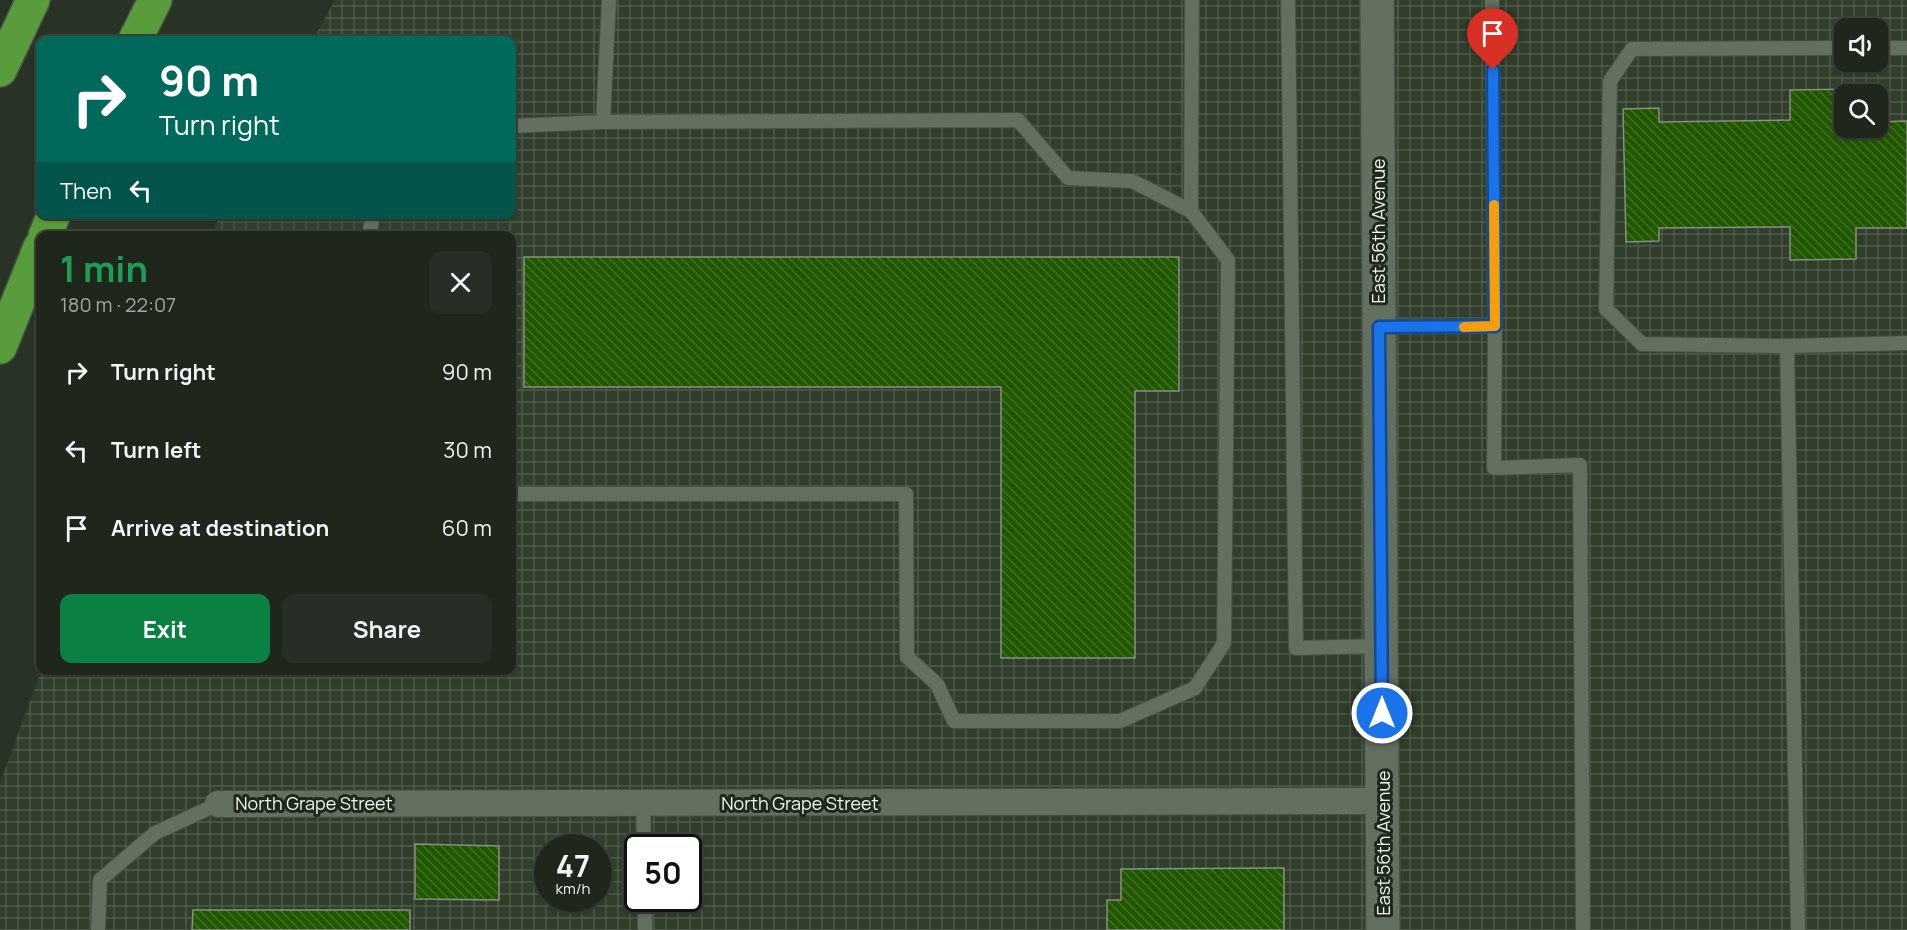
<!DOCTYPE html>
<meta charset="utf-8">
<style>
:root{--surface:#1f261c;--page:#272e25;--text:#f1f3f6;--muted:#a1a5a3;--line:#3c433b;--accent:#0b8043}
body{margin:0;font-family:Manrope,sans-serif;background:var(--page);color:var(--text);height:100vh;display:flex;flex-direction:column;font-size:22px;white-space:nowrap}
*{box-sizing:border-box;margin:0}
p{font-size:20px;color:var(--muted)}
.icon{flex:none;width:33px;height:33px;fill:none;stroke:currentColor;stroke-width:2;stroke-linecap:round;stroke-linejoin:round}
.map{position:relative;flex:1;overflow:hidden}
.panel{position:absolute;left:36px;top:231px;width:480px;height:444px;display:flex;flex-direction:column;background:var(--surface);border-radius:12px;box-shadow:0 2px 4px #0004,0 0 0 2px var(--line)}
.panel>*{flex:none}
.guide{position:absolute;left:36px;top:36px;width:480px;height:183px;border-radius:12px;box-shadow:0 2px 4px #0004,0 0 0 2px var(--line);background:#00695c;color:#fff;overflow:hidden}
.controls{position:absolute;left:1834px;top:18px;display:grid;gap:12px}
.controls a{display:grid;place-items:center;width:54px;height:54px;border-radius:12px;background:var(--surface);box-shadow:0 2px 4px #0004,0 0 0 2px var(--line);font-size:30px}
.speed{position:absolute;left:534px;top:834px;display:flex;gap:12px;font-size:30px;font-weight:700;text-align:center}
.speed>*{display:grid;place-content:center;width:78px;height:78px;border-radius:50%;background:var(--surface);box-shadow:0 2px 4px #0004,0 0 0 2px var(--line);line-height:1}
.speed small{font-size:15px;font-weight:400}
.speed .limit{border:3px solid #111;border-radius:9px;background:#fff;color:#111}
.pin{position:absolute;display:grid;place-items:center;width:51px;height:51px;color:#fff;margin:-62px -26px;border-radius:50% 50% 50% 0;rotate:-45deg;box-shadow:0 0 6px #0007}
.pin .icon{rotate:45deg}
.me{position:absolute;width:66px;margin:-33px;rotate:0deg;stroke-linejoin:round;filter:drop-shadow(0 0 4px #0008)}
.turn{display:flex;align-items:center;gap:21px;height:126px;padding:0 24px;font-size:27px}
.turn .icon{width:78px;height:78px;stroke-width:2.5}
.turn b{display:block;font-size:42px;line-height:51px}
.then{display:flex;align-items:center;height:57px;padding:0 24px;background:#0003;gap:12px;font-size:22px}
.round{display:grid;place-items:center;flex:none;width:63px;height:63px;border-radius:12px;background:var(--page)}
.headline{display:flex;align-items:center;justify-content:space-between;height:102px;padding:0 24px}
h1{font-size:36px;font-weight:700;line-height:45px;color:#1e9e55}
.cta{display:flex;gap:12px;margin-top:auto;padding:12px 24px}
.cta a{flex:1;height:69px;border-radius:12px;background:var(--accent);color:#fff;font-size:24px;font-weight:700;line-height:69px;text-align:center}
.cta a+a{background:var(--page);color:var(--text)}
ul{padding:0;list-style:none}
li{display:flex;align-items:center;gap:18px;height:78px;padding:0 24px}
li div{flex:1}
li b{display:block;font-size:22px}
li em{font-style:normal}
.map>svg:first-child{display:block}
.industrial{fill:url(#industrial-grid);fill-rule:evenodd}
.building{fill:url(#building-back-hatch);stroke:#859181;stroke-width:1.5}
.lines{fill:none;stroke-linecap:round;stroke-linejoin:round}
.lane-casing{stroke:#465044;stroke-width:16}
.street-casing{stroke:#465044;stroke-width:28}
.secondary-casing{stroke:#465044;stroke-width:36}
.highway-casing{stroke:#465044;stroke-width:36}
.lane{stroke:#636f5f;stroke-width:14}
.street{stroke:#636f5f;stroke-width:26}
.secondary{stroke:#636f5f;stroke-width:33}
.highway{stroke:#589c3b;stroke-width:33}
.route-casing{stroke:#114b97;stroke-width:15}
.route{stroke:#1a73e8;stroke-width:10}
.slow{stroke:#f59e0b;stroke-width:10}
.labels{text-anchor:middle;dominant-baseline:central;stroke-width:6;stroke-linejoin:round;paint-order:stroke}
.street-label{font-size:18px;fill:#eff6ed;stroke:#1f291b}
</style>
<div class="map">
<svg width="1907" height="930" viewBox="0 0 1907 930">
<defs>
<pattern id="industrial-grid" width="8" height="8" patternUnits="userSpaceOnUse" patternTransform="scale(1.5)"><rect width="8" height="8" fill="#303e2b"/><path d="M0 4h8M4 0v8" fill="none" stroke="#4e5a4a"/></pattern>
<pattern id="building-back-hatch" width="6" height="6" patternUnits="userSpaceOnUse" patternTransform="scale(1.5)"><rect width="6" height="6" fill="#215700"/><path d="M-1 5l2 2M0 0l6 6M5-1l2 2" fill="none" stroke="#427026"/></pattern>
</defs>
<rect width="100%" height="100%" fill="#293325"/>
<path class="industrial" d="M 335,0 L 1907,0 L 1907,930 L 0,930 L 0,783 L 41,671 L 512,670 L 512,236 L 210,235 L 221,215 L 512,214 L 512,40 L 313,40 ZM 1845,28 L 1878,28 L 1878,62 L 1845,62 ZM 1845,94 L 1878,94 L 1878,128 L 1845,128 ZM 548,848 L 598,848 L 598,898 L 548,898 ZM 638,848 L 688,848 L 688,898 L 638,898 Z"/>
<path class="building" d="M 1857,89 L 1857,94 L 1845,94 L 1845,128 L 1878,128 L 1878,122 L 1907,121 L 1907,228 L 1856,228 L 1856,259 L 1790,260 L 1790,227 L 1659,228 L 1659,241 L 1626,242 L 1623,109 L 1659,108 L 1659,122 L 1790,120 L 1790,90 Z
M 524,257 L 1179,257 L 1179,391 L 1135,391 L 1135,658 L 1001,658 L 1001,387 L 524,387 Z
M 415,844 L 499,846 L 499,900 L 415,899 Z
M 1284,868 L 1284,930 L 1107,930 L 1107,900 L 1121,900 L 1121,869 Z
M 193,910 L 410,910 L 410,930 L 192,930 Z"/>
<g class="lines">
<g class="lane-casing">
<path id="lane" d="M 1288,0 L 1296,648 L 1381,646
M 1492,0 L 1495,326 L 1494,468 L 1580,465 L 1583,930
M 1845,48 L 1632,49 L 1610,81 L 1606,309 L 1642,344 L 1787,346 L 1907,343
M 1878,48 L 1907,48
M 603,122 L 1018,120 L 1068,178 L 1132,181 L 1191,211
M 512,126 L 603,122 L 609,0
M 369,236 L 373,214
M 1379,327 L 1495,326
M 1787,346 L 1798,930
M 512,494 L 906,494 L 907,657 L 937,684 L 954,721 L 1120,721 L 1195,688 L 1224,643 L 1228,260 L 1191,211 L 1192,0
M 643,803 L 644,848
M 645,898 L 645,930
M 98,930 L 100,880 L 155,833 L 218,804"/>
</g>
<g class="street-casing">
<path id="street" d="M 218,804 L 1382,801"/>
</g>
<g class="secondary-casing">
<path id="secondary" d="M 1377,0 L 1383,930"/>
</g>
<g class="highway-casing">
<path id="highway" d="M 135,40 L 155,0
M 0,70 L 33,0
M 45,236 L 54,214
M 0,347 L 40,247"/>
</g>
<use href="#lane" class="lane"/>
<use href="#street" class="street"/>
<use href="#secondary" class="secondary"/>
<use href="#highway" class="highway"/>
</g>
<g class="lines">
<g class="route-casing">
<path id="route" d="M 1382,713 L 1379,327 L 1495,326 L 1493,70"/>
</g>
<use href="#route" class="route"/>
<path class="slow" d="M 1464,327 L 1495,326 L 1494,205"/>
</g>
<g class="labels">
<g class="street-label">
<text transform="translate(1378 231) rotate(-90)">East 56th Avenue</text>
<text x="314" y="803">North Grape Street</text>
<text x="800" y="803">North Grape Street</text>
<text transform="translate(1383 843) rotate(-90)">East 56th Avenue</text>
</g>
</g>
</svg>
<div class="controls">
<a><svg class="icon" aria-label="sound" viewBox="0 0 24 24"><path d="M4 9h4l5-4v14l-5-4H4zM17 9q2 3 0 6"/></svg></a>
<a><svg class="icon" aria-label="search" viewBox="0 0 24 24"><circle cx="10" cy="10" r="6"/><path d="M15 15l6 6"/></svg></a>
</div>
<div class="speed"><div>47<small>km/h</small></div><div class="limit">50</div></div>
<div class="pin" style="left:1493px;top:70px;background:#d93025"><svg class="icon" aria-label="arrive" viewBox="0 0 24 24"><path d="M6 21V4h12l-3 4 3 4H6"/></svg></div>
<svg class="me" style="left:1382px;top:713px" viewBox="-20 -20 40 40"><circle r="17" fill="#1a73e8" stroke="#fff" stroke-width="3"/><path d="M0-11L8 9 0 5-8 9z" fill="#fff"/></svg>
<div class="guide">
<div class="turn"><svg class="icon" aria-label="right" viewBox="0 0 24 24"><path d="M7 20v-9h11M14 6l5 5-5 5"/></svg><div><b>90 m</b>Turn right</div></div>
<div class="then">Then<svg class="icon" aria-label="left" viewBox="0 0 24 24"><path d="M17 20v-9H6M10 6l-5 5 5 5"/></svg></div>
</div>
<section class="panel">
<div class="headline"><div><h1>1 min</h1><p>180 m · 22:07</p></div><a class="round"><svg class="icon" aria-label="close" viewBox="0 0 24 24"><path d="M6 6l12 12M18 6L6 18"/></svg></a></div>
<ul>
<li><svg class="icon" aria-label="right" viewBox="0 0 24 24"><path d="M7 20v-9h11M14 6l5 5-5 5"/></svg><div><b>Turn right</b></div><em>90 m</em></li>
<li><svg class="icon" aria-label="left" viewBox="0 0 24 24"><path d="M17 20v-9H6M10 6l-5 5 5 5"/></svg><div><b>Turn left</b></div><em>30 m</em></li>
<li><svg class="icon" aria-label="arrive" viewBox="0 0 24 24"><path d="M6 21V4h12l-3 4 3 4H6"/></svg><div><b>Arrive at destination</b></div><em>60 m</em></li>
</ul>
<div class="cta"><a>Exit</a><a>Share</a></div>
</section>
</div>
